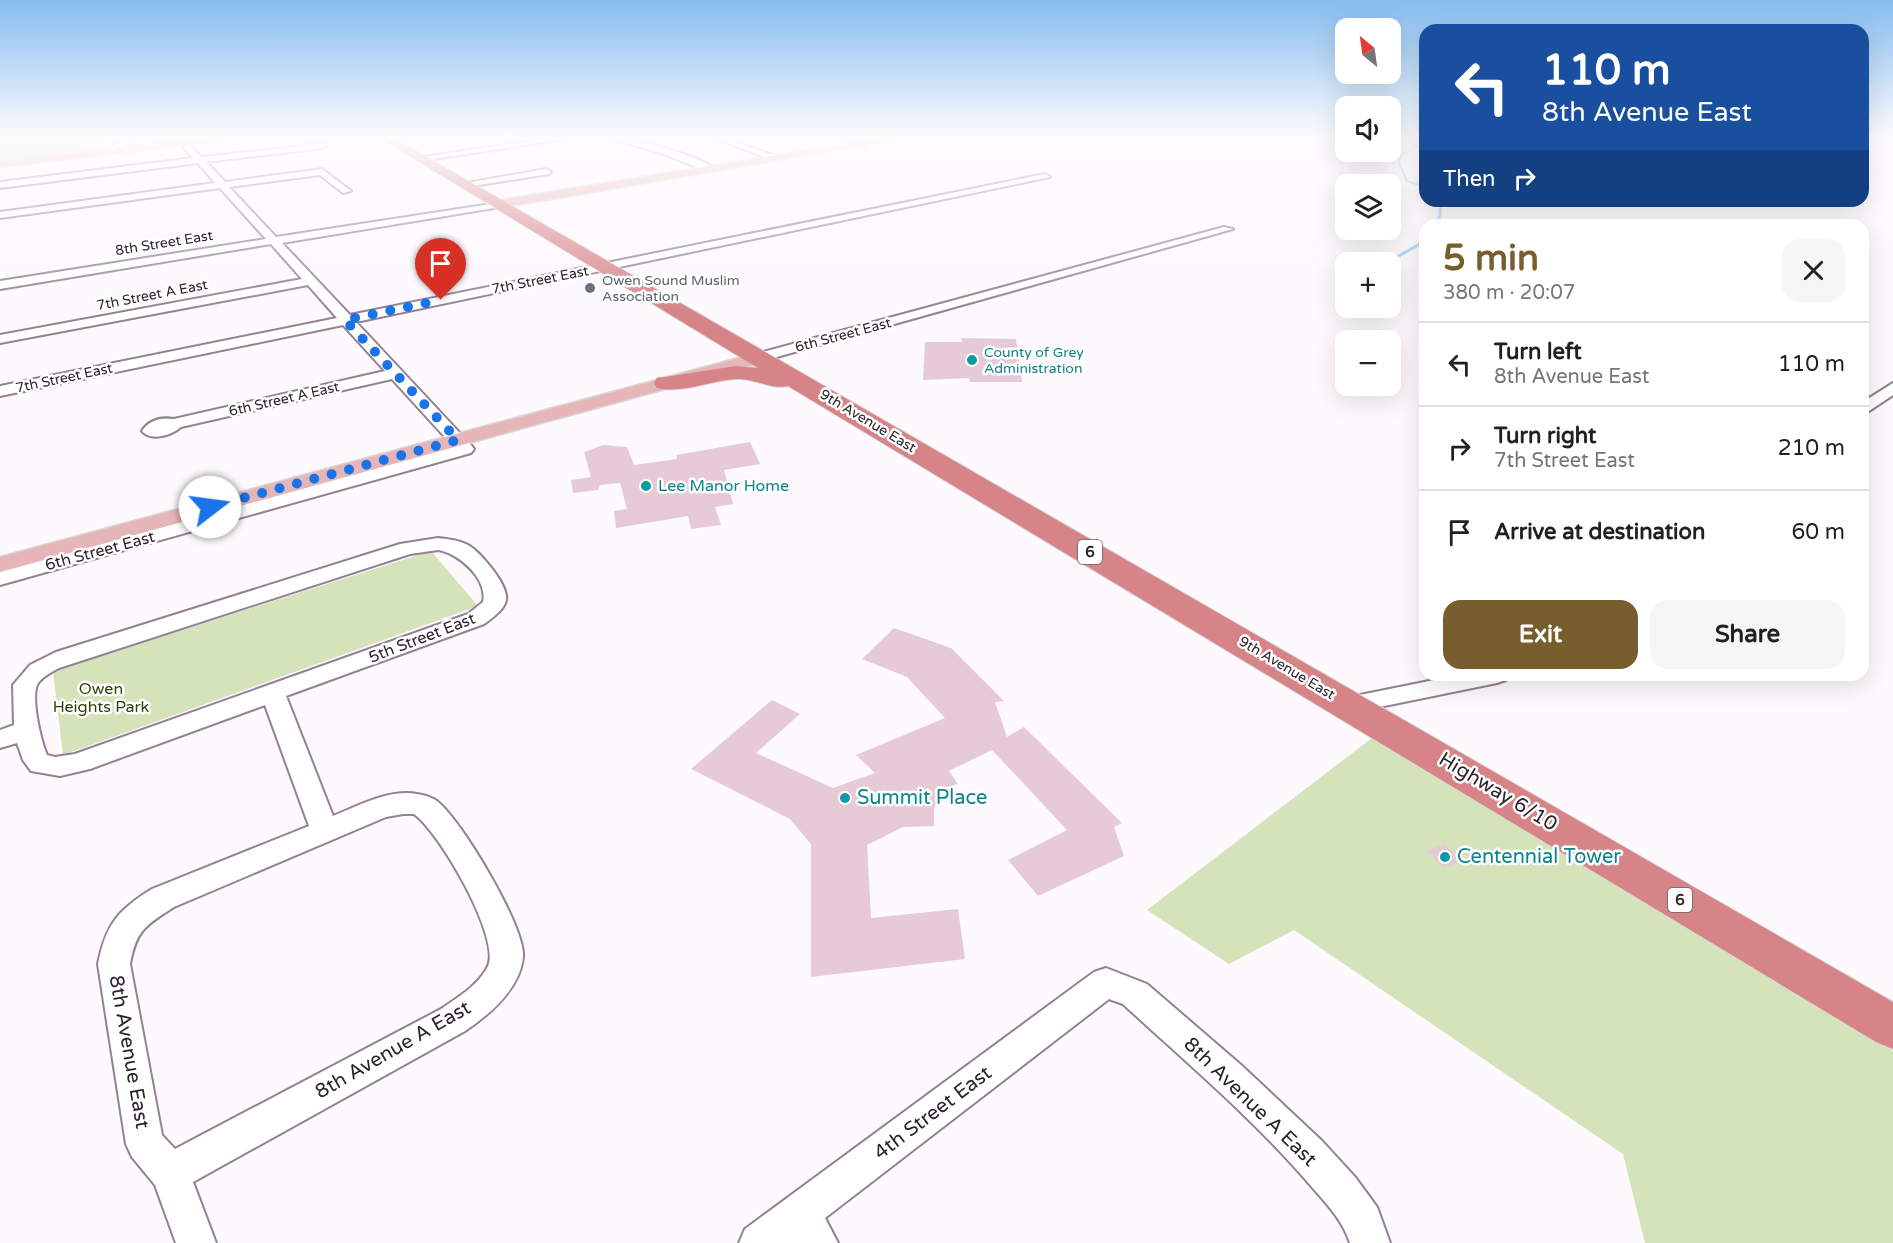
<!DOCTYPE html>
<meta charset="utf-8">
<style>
:root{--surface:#fff;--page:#f6f6f6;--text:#202124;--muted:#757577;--line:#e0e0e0;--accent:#765e2e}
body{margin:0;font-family:"Varela Round",sans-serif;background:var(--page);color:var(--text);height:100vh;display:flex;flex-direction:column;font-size:22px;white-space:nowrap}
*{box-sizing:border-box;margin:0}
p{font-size:20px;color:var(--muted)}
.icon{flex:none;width:33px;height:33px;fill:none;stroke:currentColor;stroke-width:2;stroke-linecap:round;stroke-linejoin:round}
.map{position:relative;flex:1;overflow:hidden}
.sheet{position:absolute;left:1419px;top:219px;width:450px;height:462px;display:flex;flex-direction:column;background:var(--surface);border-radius:18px;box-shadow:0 6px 24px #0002}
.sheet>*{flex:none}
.top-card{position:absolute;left:1419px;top:24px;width:450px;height:183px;border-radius:18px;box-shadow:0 6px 24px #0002;background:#1a4fa0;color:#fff;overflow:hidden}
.needle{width:39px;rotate:331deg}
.controls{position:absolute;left:1335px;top:18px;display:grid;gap:12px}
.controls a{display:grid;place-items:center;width:66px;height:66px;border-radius:12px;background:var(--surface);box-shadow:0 6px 24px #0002;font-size:30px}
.pin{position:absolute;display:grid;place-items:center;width:51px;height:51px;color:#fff;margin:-62px -26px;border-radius:50% 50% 50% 0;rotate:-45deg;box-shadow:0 0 6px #0007}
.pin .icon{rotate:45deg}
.me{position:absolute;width:66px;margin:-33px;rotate:75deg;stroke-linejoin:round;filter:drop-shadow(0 0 4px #0008)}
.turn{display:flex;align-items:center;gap:21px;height:126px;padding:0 24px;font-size:27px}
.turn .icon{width:78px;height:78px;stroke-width:2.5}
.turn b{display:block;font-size:42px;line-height:51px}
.then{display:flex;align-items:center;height:57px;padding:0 24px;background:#0003;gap:12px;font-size:22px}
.round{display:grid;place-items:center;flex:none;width:63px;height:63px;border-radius:18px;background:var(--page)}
.head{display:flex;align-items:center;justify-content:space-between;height:102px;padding:0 24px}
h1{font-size:36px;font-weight:800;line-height:45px;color:var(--accent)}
.cta{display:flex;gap:12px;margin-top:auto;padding:12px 24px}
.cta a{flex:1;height:69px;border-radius:18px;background:var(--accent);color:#fff;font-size:24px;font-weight:800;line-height:69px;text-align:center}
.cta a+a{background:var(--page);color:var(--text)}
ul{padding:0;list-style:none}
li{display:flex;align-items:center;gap:18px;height:84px;padding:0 24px;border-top:2px solid var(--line)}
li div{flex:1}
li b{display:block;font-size:22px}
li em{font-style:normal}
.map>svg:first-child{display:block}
.green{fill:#d5e3bb}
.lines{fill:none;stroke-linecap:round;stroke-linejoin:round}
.stream-far1{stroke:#91c7f9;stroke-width:2}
.stream{stroke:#91c7f9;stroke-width:3}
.building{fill:#e6cad5}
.minor-casing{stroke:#938194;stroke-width:4}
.major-casing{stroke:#d9d8d9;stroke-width:3}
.highway-casing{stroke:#d9d8d9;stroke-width:2}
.minor{fill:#fff;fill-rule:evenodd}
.major{fill:#e6b5b8;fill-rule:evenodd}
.highway{fill:#d68488;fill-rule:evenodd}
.route{stroke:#1a73e8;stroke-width:10;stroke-dasharray:0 18}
.worship-dot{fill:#6b7280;stroke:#fff;stroke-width:2}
.culture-dot{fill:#0f9aa8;stroke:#fff;stroke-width:2}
.labels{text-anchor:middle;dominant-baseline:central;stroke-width:5;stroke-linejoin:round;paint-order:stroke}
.far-street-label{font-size:14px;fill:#2b242c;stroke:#fff}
.far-worship-label{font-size:14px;fill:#5b616d;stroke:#fff;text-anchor:start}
.far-culture-label{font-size:14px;fill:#0d838f;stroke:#fff;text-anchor:start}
.shield{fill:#fff;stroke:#6b666b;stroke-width:1.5}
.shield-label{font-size:15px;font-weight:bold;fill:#2b242c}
.culture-label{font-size:16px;fill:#0d838f;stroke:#fff;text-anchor:start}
.street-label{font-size:16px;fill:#2b242c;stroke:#fff}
.park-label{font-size:16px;fill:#323f0e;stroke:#fff}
.near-street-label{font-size:20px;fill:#2b242c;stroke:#fff}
.near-culture-label{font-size:20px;fill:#0d838f;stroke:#fff;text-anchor:start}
</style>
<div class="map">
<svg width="1893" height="1243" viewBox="0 0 1893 1243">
<rect width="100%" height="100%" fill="#fdf9fd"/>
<path class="green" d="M 0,138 L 108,138 L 104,148 L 0,161 Z
M 431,551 L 478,606 L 63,755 L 53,671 Z
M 1372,738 L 1893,1051 L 1893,1243 L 1645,1243 L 1623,1154 L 1294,930 L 1229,964 L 1147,910 Z"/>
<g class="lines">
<path class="stream-far1" d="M 1425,141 L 1401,155 L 1399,162 L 1407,181 L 1425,187
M 1440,210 L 1441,201"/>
<path class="stream" d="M 1434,225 L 1440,216 L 1440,209
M 1388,262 L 1420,244 L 1425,237"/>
</g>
<path class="building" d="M 961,338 L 1016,339 L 1022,382 L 970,382 L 969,378 L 923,380 L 925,342 L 962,342 Z
M 750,442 L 760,464 L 724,470 L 733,504 L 715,507 L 721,525 L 691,529 L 688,516 L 616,528 L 614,511 L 627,509 L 620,483 L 600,485 L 598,490 L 573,493 L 571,480 L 591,477 L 584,452 L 603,445 L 627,447 L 634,465 L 677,459 L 676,455 Z
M 894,628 L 951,648 L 1004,701 L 995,702 L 1007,737 L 1024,727 L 1122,823 L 1114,827 L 1124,856 L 1038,896 L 1008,860 L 1067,830 L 992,750 L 949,771 L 958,784 L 946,788 L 934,808 L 934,826 L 903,827 L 867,845 L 871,918 L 958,909 L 965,959 L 811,977 L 811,844 L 790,819 L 691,769 L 772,700 L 800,714 L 756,753 L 833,788 L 875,773 L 856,755 L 945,718 L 907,677 L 862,659 Z
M 1444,844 L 1454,853 L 1462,861 L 1444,868 L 1426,851 Z"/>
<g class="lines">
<g class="minor-casing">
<path id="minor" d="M 123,138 L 132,138 L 117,152 L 111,152 L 111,148 Z
M 549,138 L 571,138 L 421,161 L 417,158 Z
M 610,138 C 634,138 696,154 715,169 L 707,171 L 661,153 Z
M 713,138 L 725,138 L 781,158 L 774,160 Z
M 840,138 L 853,138 L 869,144 L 865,147 Z
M 183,140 L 202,157 L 327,143 L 324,148 L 206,162 L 225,182 L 322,169 L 351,191 L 343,193 L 320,175 L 229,187 L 276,237 L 504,202 L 505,204 L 500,207 L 282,243 L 350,315 L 1045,174 L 1050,177 L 356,322 L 471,445 L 474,449 L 471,453 L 0,585 L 0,572 L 454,447 L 392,379 L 181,427 C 172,435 151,442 142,431 C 149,420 161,417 174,419 L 385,371 L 343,325 L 0,396 L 0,386 L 337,318 L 308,285 L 0,343 L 0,335 L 302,279 L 271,244 L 0,289 L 0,281 L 266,239 L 220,188 L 0,218 L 0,212 L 215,183 L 198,163 L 0,188 L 0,182 L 193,158 L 179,142 Z
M 546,169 L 551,172 L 549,174 L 466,187 L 461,184 Z
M 1224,227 L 1233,229 L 766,360 L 756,360 L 754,357 L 756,354 Z
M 1893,383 L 1893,395 L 1863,415 L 1863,402 Z
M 438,538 C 447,539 457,540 466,544 C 478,549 509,585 506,600 C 504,610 492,618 484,624 L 286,696 L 333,816 C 358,806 389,789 417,794 C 424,795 432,797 438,802 C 461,820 526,928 523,957 C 520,989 490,1014 465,1031 L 193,1182 L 216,1243 L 176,1243 L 155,1185 L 132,1157 L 126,1144 L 98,964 C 106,924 118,910 152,889 L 309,826 L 265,705 L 90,769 L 60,776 L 31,771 L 23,760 L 17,743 L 0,748 L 0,730 L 14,725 L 13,685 L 30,665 L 56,652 L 400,544 ZM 438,550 C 459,553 488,579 483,602 L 468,614 L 75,754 L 55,757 L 47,755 C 41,741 31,700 37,685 C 41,677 52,672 59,668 L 410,554 ZM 403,814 L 414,814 C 439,831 501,938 488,966 C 479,985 457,998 441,1009 L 175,1149 L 162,1135 L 130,964 C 136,930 146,925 174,907 L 386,817 Z
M 1459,675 L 1509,675 L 1506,680 L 1497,683 L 1350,713 L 1341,711 L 1338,705 L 1341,699 L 1350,697 Z
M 1106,968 L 1147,984 L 1241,1065 L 1322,1141 L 1355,1177 L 1377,1207 L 1390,1243 L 1350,1243 C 1342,1218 1322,1199 1305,1179 C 1250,1116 1185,1061 1123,1004 L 1109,999 L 825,1218 L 838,1243 L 739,1243 L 745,1229 L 1094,972 Z"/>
</g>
<g class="major-casing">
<path id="major" d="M 198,138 L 228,138 L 223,141 L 0,167 L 0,161 Z
M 883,138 L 906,138 L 500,208 L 494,204 L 500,200 Z
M 761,352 L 767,353 L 770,357 L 767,361 L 0,572 L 0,557 Z"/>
</g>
<g class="highway-casing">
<path id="highway" d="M 380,138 L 394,138 L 1893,1002 L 1893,1049 L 1876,1042 L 788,386 C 772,390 754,378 737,379 C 711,380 683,394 657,388 L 654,383 L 657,378 L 665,377 L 736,366 L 758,368 Z"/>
</g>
<use href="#minor" class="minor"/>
<use href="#major" class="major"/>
<use href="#highway" class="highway"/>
</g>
<linearGradient id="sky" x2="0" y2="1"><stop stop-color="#85bcef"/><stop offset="0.44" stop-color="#fefcfe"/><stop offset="1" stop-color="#fefcfe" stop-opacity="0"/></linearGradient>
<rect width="1893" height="312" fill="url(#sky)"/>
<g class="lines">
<path class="route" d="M 210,507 L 458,440 L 345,320 L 441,300"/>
</g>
<circle class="worship-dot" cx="590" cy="288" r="6"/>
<g class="culture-dot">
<circle cx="972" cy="360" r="6"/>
<circle cx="646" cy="486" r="6"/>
<circle cx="845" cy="798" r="6"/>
<circle cx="1445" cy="857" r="6"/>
</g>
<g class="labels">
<g class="far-street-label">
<text transform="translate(164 243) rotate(-9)">8th Street East</text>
<text transform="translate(540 280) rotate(-11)">7th Street East</text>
<text transform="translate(152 295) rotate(-11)">7th Street A East</text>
<text transform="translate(843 335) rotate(-15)">6th Street East</text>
<text transform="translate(64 378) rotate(-12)">7th Street East</text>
<text transform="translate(284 399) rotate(-13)">6th Street A East</text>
<text transform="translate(868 421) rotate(31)">9th Avenue East</text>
<text transform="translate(1287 668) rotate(31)">9th Avenue East</text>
</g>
<g class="far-worship-label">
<text x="602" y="280">Owen Sound Muslim<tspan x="602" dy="16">Association</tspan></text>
</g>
<g class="far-culture-label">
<text x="984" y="352">County of Grey<tspan x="984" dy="16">Administration</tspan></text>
</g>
<g class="shield">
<rect x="1078" y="540" width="24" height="24" rx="4.5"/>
<rect x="1668" y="888" width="24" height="24" rx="4.5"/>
</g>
<g class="shield-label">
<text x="1090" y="552">6</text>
<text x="1680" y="900">6</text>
</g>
<g class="culture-label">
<text x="658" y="486">Lee Manor Home</text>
</g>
<g class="street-label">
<text transform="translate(100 551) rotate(-15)">6th Street East</text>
<text transform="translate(422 638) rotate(-21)">5th Street East</text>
</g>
<g class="park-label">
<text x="101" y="689">Owen<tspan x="101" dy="18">Heights Park</tspan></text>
</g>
<g class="near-street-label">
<text transform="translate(1498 792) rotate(31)">Highway 6/10</text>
<text transform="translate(393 1050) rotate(-30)">8th Avenue A East</text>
<text transform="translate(129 1052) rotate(80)">8th Avenue East</text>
<text transform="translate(1250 1102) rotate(44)">8th Avenue A East</text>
<text transform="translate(933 1113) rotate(-37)">4th Street East</text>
</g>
<g class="near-culture-label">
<text x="857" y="798">Summit Place</text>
<text x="1457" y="857">Centennial Tower</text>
</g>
</g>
</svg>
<div class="controls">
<a><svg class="needle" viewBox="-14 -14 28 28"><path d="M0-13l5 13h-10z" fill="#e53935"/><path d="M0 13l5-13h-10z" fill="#757577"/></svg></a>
<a><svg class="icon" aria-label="sound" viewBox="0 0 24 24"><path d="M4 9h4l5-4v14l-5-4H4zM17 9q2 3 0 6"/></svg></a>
<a><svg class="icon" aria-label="layers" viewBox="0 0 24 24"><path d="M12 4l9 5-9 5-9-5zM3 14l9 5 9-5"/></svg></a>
<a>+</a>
<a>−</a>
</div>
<div class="pin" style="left:441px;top:300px;background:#d93025"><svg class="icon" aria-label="arrive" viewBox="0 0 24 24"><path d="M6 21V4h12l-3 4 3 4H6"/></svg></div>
<svg class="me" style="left:210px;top:507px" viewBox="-20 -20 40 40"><circle r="19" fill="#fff"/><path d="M0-13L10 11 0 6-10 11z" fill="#1a73e8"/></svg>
<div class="top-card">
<div class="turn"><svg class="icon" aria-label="left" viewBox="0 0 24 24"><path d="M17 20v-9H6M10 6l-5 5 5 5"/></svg><div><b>110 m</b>8th Avenue East</div></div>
<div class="then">Then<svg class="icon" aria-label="right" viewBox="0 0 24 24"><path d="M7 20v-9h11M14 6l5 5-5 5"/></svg></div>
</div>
<section class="sheet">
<div class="head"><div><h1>5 min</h1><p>380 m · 20:07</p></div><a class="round"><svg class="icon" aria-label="close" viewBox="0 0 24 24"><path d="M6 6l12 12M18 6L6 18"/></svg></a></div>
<ul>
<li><svg class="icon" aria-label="left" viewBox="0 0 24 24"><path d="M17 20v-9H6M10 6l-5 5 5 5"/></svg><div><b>Turn left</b><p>8th Avenue East</p></div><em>110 m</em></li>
<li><svg class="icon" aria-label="right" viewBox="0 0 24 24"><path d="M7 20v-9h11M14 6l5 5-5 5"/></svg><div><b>Turn right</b><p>7th Street East</p></div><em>210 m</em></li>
<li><svg class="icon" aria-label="arrive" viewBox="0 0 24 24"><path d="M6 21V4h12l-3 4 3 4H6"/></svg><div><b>Arrive at destination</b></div><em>60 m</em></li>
</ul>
<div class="cta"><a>Exit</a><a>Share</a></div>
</section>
</div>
